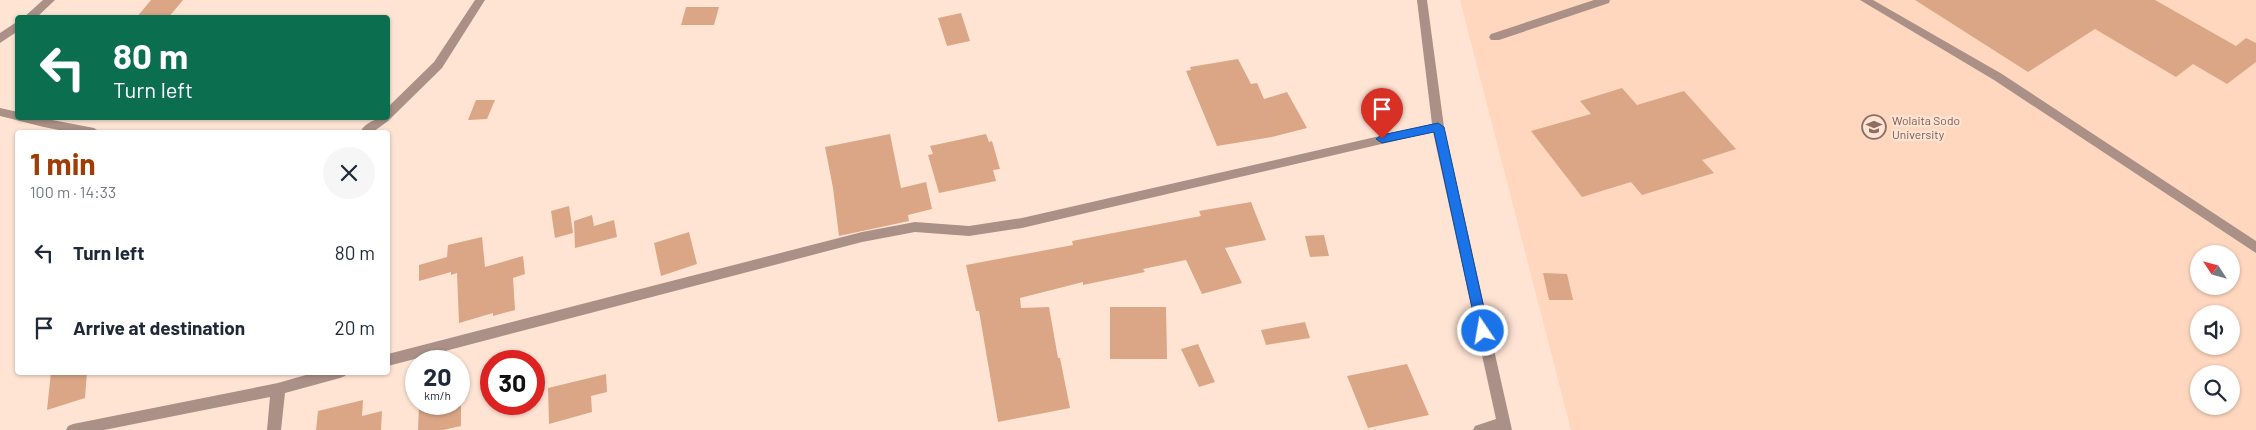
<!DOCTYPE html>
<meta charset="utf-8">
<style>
:root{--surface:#fff;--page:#f6f6f7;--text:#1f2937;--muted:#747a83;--accent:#a03d07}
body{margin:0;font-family:Barlow,sans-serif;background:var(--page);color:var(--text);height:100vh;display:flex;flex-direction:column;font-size:19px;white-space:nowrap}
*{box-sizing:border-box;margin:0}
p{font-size:16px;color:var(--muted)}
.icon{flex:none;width:28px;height:28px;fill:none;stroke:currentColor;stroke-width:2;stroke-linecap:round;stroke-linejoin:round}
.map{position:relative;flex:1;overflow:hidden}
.side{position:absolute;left:15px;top:130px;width:375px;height:245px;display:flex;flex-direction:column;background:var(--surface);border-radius:5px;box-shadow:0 1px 4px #0004}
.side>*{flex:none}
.guide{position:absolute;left:15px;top:15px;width:375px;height:105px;border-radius:5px;box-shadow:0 1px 4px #0004;background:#0b6e4f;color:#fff;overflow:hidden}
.needle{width:32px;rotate:306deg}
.controls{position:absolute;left:2190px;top:245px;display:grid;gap:10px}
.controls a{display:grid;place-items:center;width:50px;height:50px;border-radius:50%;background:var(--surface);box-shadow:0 1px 4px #0004;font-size:25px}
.speed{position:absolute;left:405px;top:350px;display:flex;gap:10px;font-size:25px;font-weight:700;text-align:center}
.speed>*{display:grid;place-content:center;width:65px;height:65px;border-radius:50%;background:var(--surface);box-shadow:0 1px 4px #0004;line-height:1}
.speed small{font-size:12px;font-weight:400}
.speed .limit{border:8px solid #d22;background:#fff;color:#111}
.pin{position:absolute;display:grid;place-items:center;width:42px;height:42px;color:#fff;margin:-51px -21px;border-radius:50% 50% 50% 0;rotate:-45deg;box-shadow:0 0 5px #0007}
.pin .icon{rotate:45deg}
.me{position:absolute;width:55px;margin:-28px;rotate:348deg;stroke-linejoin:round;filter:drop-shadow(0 0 4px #0008)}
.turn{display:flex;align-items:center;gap:18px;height:105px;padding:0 15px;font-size:22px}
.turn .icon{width:65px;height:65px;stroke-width:2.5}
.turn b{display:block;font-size:35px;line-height:42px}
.round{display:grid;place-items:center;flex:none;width:52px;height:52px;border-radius:26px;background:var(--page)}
.headline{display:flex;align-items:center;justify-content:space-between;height:85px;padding:0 15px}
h1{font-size:30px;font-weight:700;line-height:38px;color:var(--accent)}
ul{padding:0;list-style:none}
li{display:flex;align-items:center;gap:15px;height:75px;padding:0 15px}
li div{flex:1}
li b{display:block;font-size:19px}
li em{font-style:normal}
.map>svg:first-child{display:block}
.built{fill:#ffd7be;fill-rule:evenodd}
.building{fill:#daa686}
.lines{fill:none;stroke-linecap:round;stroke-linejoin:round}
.minor{fill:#aa9086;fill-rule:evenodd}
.route{fill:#1a73e8;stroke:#114b97}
.labels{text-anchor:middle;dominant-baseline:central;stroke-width:4.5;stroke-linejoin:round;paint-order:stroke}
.education-label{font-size:12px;fill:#785e54;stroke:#ffe4d4;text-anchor:start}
</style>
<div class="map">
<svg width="2256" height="430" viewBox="0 0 2256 430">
<rect width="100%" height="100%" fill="#ffe4d4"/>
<path class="built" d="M 1460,0 L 2256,0 L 2256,430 L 1571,430 ZM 2199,254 L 2231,254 L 2231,286 L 2199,286 ZM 2199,314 L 2231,314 L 2231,346 L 2199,346 ZM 2199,374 L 2231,374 L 2231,406 L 2199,406 Z"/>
<path class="building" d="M 151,0 L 183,0 L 168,18 L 136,18 Z
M 1915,0 L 2155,0 L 2236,46 L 2246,38 L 2256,43 L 2256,62 L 2227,84 L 2193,64 L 2176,77 L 2095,29 L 2028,72 Z
M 686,7 L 719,7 L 714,25 L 681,25 Z
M 961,13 L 970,41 L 947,46 L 938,18 Z
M 1238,59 L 1251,84 L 1257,83 L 1264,99 L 1287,92 L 1307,128 L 1272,137 L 1217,146 L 1186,71 L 1191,70 L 1190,67 Z
M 1622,88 L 1637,105 L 1684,91 L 1736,149 L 1702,160 L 1714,173 L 1642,195 L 1631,182 L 1582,197 L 1531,131 L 1591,114 L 1580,101 Z
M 476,100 L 495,100 L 487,119 L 468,120 Z
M 890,134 L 901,188 L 926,182 L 932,209 L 908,215 L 909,221 L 839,236 L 833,188 L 825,147 Z
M 986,134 L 989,142 L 992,141 L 1000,169 L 993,170 L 996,181 L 939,193 L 928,155 L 933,154 L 930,146 Z
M 1251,202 L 1266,240 L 1225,248 L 1242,283 L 1202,294 L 1186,260 L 1143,269 L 1145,272 L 1083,285 L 1083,282 L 1020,298 L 1021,308 L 1049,307 L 1058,358 L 1060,358 L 1070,408 L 998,422 L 979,311 L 976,311 L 966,265 L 1073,245 L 1072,241 L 1201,216 L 1199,211 Z
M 569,206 L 573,233 L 555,238 L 551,211 Z
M 592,215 L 594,226 L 614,220 L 617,237 L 575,248 L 574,221 Z
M 689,232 L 697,264 L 661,276 L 654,243 Z
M 1324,235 L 1329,256 L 1310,257 L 1305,236 Z
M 482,237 L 485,267 L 523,256 L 525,274 L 513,278 L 515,310 L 493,316 L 493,313 L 459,323 L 457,273 L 451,275 L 451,272 L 419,281 L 419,265 L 447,257 L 448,245 Z
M 1543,273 L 1567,274 L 1573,300 L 1549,300 Z
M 1110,307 L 1166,307 L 1167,359 L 1110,359 Z
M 1305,322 L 1310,338 L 1266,345 L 1261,330 Z
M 1198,344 L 1215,382 L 1199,387 L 1181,349 Z
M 1407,364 L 1429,415 L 1368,428 L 1347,376 Z
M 51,372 L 87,372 L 85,398 L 47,410 Z
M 606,374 L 607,392 L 591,396 L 592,412 L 549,424 L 548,388 Z
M 363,400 L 362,416 L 382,411 L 381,430 L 316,430 L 318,411 Z
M 419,404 L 461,404 L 461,426 L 443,430 L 418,430 Z"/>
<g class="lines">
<path class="minor" d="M 43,0 L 55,0 L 36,18 L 23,18 Z
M 475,0 L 485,0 L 442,68 L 388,121 L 373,132 L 360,132 C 366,122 376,118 388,118 L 388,107 L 434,62 Z
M 1417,0 L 1427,0 L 1444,127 L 1512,430 L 1473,430 L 1475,426 L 1496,419 L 1433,132 L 1022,228 L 969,236 L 915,232 L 862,242 L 388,366 L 388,354 L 862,232 L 915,222 L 969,226 L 1022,218 L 1432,124 Z
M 1594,0 L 1610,0 L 1609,3 L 1499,40 L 1491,40 L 1489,37 L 1491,34 Z
M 1860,0 L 1873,0 L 2002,74 L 2256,241 L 2256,253 L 1994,80 Z
M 18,21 L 18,31 L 0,43 L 0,33 Z
M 0,108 L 18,112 L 18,118 L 42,118 L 94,128 L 100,132 C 67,136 31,123 0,116 Z
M 316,372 L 347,372 L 345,376 L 340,378 L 285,393 L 281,430 L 267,430 L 270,397 L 104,430 L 66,430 L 68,426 L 73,424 L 278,383 Z"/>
</g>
<path class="route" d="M 1438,123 L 1444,127 L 1489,331 L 1483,336 L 1477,331 L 1434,132 L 1382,143 L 1376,139 L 1382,135 Z"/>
<defs>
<g id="university-ring" transform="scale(1.25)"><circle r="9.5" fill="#ffe4d4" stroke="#8d6e63" stroke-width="1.5"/><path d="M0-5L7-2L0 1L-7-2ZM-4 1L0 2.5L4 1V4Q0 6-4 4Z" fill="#8d6e63"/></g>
</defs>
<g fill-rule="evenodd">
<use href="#university-ring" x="1874" y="127"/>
</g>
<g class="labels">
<g class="education-label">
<text x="1892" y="120">Wolaita Sodo<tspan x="1892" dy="14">University</tspan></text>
</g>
</g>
</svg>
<div class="controls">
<a><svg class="needle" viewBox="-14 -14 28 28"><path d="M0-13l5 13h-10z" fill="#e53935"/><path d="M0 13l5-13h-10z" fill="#747a83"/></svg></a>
<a><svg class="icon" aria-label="sound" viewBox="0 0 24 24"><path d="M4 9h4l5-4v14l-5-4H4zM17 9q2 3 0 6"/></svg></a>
<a><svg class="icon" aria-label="search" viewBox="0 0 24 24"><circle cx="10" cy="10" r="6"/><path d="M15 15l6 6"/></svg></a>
</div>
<div class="speed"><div>20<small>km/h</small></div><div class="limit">30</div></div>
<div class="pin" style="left:1382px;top:139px;background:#d93025"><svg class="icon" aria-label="arrive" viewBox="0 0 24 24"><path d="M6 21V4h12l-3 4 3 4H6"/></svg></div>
<svg class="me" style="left:1483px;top:331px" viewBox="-20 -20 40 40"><circle r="17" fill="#1a73e8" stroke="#fff" stroke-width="3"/><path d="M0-11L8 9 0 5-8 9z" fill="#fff"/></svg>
<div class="guide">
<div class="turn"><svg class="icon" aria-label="left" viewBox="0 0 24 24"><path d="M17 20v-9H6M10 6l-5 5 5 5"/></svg><div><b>80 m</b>Turn left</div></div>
</div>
<section class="side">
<div class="headline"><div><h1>1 min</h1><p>100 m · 14:33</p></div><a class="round"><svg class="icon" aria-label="close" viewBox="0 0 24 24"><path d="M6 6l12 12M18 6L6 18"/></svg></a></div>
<ul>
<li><svg class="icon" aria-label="left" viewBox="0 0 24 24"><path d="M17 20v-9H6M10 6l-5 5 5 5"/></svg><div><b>Turn left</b></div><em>80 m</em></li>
<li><svg class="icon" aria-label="arrive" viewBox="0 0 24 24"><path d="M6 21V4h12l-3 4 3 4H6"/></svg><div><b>Arrive at destination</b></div><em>20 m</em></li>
</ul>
</section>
</div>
